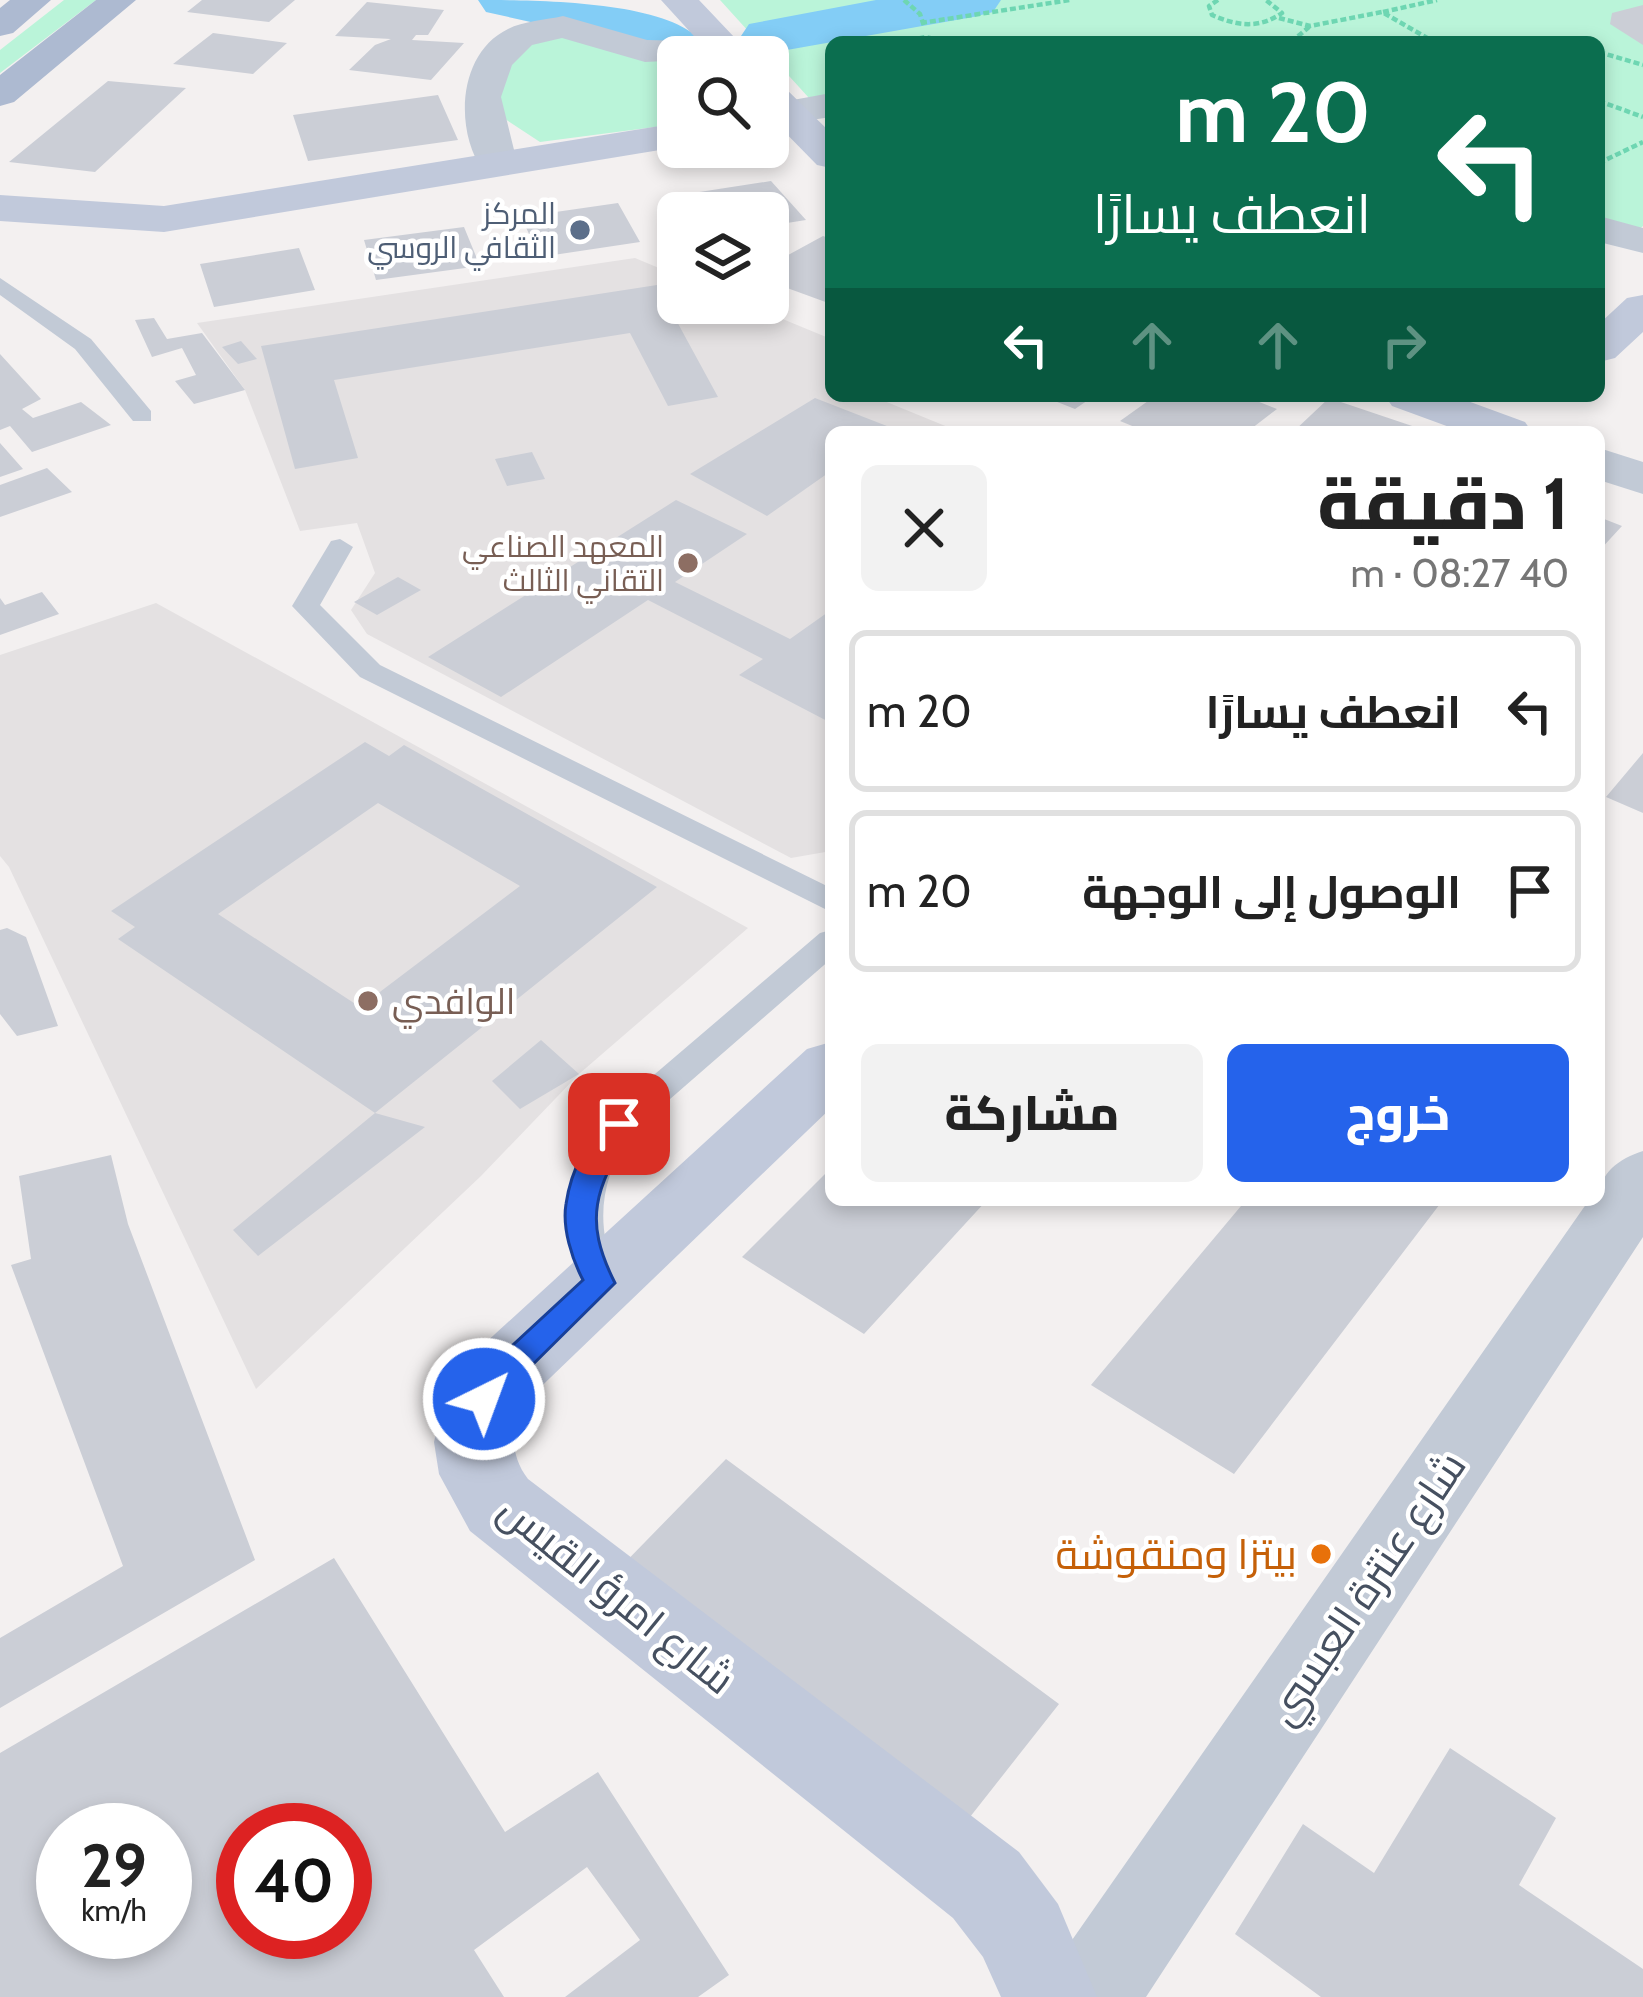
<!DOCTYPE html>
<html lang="ar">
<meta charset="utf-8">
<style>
:root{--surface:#fff;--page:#f2f2f2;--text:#222;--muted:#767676;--line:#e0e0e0;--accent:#2563eb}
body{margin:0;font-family:Cabin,Cairo,sans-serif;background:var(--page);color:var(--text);direction:rtl;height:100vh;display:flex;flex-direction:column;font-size:45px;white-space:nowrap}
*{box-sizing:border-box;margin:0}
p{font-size:39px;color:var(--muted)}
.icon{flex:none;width:66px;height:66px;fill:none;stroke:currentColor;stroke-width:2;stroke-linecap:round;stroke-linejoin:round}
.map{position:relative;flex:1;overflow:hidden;direction:ltr}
.side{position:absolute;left:825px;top:426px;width:780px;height:780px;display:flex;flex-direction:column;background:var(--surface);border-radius:18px;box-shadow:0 6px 18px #0003;direction:rtl}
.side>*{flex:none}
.banner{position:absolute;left:825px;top:36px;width:780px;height:366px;border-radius:18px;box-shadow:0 6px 18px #0003;direction:rtl;background:#0b6e4f;color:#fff;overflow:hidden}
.controls{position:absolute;left:657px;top:36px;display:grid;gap:24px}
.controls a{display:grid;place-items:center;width:132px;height:132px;border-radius:18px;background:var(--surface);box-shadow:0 6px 18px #0003;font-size:60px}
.speed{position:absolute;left:36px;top:1803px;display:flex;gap:24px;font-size:60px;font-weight:700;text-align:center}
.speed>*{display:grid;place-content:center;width:156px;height:156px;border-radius:50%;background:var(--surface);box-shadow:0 6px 18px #0003;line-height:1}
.speed small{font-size:30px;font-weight:400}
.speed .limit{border:18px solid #d22;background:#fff;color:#111}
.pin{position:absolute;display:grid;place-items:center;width:102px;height:102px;color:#fff;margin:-51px;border-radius:24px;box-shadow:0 6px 18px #0006}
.me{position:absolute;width:132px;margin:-66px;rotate:42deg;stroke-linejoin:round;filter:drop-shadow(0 0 9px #0008)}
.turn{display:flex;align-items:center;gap:42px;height:252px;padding:0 36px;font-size:54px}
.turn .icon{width:156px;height:156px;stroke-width:2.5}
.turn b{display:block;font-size:84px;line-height:102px}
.lanes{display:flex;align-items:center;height:114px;padding:0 36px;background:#0003;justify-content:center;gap:60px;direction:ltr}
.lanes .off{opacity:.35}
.round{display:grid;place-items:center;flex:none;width:126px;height:126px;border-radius:18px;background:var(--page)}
.headline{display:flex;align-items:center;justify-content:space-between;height:204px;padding:0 36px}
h1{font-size:72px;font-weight:800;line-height:90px}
.cta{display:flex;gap:24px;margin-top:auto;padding:24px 36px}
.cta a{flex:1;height:138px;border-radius:18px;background:var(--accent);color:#fff;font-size:48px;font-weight:800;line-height:138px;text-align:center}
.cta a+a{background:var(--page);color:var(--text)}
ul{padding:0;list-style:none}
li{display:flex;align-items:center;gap:36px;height:162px;margin:0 24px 18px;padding:0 12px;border:6px solid var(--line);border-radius:18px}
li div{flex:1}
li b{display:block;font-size:45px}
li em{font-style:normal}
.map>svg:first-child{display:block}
.education{fill:#e4e1e2}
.green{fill:#baf4d9}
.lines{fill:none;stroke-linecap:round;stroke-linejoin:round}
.river{fill:#83cdf6;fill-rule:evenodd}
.building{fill:#cbced6;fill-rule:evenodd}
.path{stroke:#6ed6b2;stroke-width:4.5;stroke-dasharray:6 3;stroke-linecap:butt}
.lane{fill:#c2cad6;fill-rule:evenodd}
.street{fill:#c2cad6;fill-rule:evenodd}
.secondary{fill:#c1c9db;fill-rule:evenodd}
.primary{fill:#adbad1;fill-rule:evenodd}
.route{fill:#2563eb;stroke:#184099;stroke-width:3}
.service-dot{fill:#5c6f8a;stroke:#fff;stroke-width:4.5}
.education-dot{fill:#8d6e63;stroke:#fff;stroke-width:4.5}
.food-dot{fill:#e8710a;stroke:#fff;stroke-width:4.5}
.labels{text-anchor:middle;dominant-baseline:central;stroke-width:9;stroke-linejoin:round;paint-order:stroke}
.far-service-label{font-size:30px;fill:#4e5e75;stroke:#fff;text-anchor:end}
.far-education-label{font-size:30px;fill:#785e54;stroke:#fff;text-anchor:end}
.education-label{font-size:36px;fill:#785e54;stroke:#fff;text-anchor:start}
.near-food-label{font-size:42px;fill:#c56008;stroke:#fff;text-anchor:end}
.near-street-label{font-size:42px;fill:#465060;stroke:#fff}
</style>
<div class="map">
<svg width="1643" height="1997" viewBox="0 0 1643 1997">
<rect width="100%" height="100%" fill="#f3f0f0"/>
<path class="education" d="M 635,258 L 678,276 L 678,303 L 744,303 L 831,339 L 831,396 L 872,396 L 960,432 L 831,432 L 831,851 L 791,858 L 367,634 L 351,610 L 375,573 L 357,523 L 300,531 L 245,390 L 197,323 Z
M 156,603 L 748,928 L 579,1074 L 481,1176 L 256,1389 L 9,867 L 0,856 L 0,655 Z"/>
<path class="green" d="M 64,0 L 96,0 L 0,73 L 0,50 Z
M 720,0 L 1643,0 L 1643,226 L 1636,232 L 1599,220 L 1599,42 L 831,42 L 831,94 L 809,98 Z
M 552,32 L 678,57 L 678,124 L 540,142 L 490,109 L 514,51 Z"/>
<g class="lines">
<path class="river" d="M 478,0 C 532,0 667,0 701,41 L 693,53 L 672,59 L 621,42 L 486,12 Z
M 876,0 L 1001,0 L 993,12 L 973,17 L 770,53 L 749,48 L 741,36 L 749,24 Z"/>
</g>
<path class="building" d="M 202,0 L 295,0 L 269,22 L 187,12 Z
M 367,2 L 444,10 L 428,35 L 416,35 L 412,40 L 464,43 L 431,80 L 349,70 L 375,45 L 391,39 L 335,36 Z
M 1643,5 L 1643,45 L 1610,24 L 1612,13 Z
M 213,33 L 287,43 L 253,74 L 173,64 Z
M 108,81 L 186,88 L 95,172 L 9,162 Z
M 438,95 L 458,140 L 308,161 L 293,115 Z
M 771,181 L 806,220 L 768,226 L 768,213 L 692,213 L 680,195 Z
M 618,203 L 640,242 L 540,257 L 521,217 Z
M 464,227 L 480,266 L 376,280 L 364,240 Z
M 823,236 L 831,239 L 831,304 L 768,281 L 768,266 Z
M 299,248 L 315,290 L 214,307 L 200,264 Z
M 657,285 L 718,397 L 668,406 L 630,333 L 334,380 L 358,458 L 295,469 L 261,346 Z
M 154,318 L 167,339 L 202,333 L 245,390 L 194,404 L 175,381 L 196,375 L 182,348 L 152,357 L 135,320 Z
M 241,341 L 257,359 L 238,364 L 222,347 Z
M 0,354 L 41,399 L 22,409 L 33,418 L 81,402 L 111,425 L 32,452 L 10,426 L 0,430 Z
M 1042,396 L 1094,396 L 1075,409 Z
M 1155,396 L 1244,396 L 1277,409 L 1247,432 L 1147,432 L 1120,421 Z
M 815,398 L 892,428 L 831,432 L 831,471 L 767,516 L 690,474 Z
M 1329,398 L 1427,431 L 1427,432 L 1293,432 Z
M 0,443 L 23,469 L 0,477 Z
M 532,452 L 545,479 L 507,486 L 495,459 Z
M 47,468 L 72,492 L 0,517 L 0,485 Z
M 676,500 L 747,534 L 675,582 L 790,639 L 831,610 L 831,723 L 739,675 L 763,659 L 648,600 L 501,697 L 428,657 Z
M 1599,517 L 1622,526 L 1599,551 Z
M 398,577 L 421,590 L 377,615 L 354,602 Z
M 42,592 L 59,614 L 0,635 L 0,598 L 5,605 Z
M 365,742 L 389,756 L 404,745 L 657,887 L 375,1113 L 118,939 L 135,927 L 111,911 ZM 378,803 L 520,886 L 360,1007 L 218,914 Z
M 1643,753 L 1643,813 L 1606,797 Z
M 7,928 L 26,937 L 58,1026 L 17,1036 L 0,1014 L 0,930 Z
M 541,1040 L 579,1074 L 520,1109 L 492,1081 Z
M 375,1113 L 425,1127 L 258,1256 L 233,1230 Z
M 111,1155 L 128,1224 L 255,1560 L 0,1708 L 0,1638 L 123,1566 L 11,1265 L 31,1259 L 19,1176 Z
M 831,1168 L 831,1200 L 987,1200 L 864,1334 L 742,1257 Z
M 1246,1200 L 1443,1200 L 1234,1474 L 1091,1385 Z
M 726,1459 L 1059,1704 L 944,1850 L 606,1582 Z
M 334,1558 L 505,1832 L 598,1772 L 729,1975 L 698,1997 L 565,1997 L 640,1940 L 587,1867 L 474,1950 L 504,1997 L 0,1997 L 0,1753 ZM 63,1830 L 165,1830 L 165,1932 L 63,1932 ZM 243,1830 L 345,1830 L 345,1932 L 243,1932 Z
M 1450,1748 L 1556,1818 L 1519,1885 L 1643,1969 L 1643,1997 L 1321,1997 L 1235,1934 L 1303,1824 L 1374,1873 Z"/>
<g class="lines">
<path class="path" d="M 904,0 L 920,14 L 924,26
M 1218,0 L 1209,6 L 1212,15 C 1237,26 1259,29 1282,13 L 1266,0
M 1383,12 L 1437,0
M 1279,18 L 1310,26 L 1382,12 L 1434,42
M 921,23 L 1070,0
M 901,42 L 925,37 L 951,42
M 1291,42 L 1309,27
M 1599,52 L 1643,65
M 1599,101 L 1643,117
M 1599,163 L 1643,142"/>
<path class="lane" d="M 0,278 L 91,339 L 151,411 L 151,421 L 133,421 L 75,349 L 0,295 Z
M 340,539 L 353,547 L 320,605 L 380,665 L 831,888 L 831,912 L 360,677 L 292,606 L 331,541 Z
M 831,930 L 831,959 L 631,1133 C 598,1183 595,1228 619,1283 L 613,1294 L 600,1298 L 587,1294 C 553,1227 565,1174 607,1115 L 820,933 Z"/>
<path class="street" d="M 563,16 L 647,40 L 730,42 L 743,45 L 749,53 L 746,57 L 645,62 L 562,38 L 532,45 L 512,65 L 501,97 L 517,162 L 511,171 L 483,171 C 454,129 458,53 508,29 C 523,21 546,20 563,16 Z
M 831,93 L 831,117 L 785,124 L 768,116 L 771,104 Z
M 1599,216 L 1643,228 L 1643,253 L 1599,242 Z
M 1599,448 L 1643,462 L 1643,494 L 1599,480 Z
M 1643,1151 L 1643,1237 L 1146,1997 L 1042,1997 L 1056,1963 L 1589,1200 L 1599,1200 C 1599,1172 1619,1159 1643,1151 Z"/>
<path class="secondary" d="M 661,0 L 699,0 L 753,57 L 713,57 Z
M 768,81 L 782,85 L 831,133 L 831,168 L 817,165 L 768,115 Z
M 678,123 L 678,147 L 164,232 L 0,221 L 0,195 L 164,206 Z
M 1643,295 L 1643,332 L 1615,358 L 1599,362 L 1599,324 L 1627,298 Z
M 1385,396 L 1454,396 L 1525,422 L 1532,432 L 1463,432 L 1392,406 Z
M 831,1042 L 831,1108 L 525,1402 C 510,1428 510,1456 528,1479 L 1019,1852 L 1058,1904 L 1097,1997 L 1001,1997 L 983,1957 L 953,1918 L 470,1531 L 439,1474 L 434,1442 L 441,1411 L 471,1356 L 807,1049 Z"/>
<path class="primary" d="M 10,0 L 51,0 L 13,33 L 0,36 L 0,8 Z
M 96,0 L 136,0 L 14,102 L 0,106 L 0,75 Z"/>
</g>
<path class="route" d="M 619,1113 L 629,1117 L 633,1124 C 599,1186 580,1214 615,1283 L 509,1388 C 499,1404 493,1415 472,1408 L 468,1399 L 487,1369 L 583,1280 C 572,1259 562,1228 566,1204 C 570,1176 590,1123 619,1113 Z"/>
<circle class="service-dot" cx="580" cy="230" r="12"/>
<g class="education-dot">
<circle cx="688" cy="563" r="12"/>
<circle cx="368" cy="1001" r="12"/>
</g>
<circle class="food-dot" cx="1321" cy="1554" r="12"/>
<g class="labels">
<g class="far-service-label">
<text x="556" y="213">المركز<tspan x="556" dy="34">الثقافي الروسي</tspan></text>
</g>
<g class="far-education-label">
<text x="664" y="546">المعهد الصناعي<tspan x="664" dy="34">التقاني الثالث</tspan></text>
</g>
<g class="education-label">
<text x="392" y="1001">الوافدي</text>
</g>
<g class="near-food-label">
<text x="1297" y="1554">بيتزا ومنقوشة</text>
</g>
<g class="near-street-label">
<text transform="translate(1366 1588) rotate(-56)">شارع عنترة العبسي</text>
<text transform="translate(617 1594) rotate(39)">شارع امرؤ القيس</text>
</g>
</g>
</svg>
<div class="controls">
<a><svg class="icon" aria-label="search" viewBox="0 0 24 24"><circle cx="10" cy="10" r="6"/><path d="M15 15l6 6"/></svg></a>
<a><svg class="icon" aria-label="layers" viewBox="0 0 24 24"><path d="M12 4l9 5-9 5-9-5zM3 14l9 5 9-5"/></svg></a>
</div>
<div class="speed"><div>29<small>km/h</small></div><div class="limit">40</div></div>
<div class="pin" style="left:619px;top:1124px;background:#d93025"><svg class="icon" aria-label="arrive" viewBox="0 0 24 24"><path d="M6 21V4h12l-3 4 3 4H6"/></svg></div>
<svg class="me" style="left:484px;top:1399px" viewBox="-20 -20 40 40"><circle r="17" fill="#2563eb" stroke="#fff" stroke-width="3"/><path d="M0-11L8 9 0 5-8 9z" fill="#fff"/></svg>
<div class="banner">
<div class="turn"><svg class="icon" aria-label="left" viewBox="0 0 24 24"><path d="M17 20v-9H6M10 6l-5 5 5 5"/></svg><div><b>20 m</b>انعطف يسارًا</div></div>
<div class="lanes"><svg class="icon" aria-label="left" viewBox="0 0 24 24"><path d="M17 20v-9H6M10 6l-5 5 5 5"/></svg><svg class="icon off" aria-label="ahead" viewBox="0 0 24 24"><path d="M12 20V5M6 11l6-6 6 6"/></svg><svg class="icon off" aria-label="ahead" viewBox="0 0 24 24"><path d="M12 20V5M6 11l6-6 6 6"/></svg><svg class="icon off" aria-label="right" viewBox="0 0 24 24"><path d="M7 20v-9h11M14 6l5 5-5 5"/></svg></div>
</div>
<section class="side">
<div class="headline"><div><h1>1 دقيقة</h1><p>40 m · 08:27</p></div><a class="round"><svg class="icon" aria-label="close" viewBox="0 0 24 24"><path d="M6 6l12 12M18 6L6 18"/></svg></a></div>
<ul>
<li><svg class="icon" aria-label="left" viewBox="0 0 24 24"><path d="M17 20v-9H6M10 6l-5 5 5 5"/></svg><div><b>انعطف يسارًا</b></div><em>20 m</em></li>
<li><svg class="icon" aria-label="arrive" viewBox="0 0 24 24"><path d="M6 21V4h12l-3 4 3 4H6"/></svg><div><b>الوصول إلى الوجهة</b></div><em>20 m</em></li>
</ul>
<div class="cta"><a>خروج</a><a>مشاركة</a></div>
</section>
</div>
